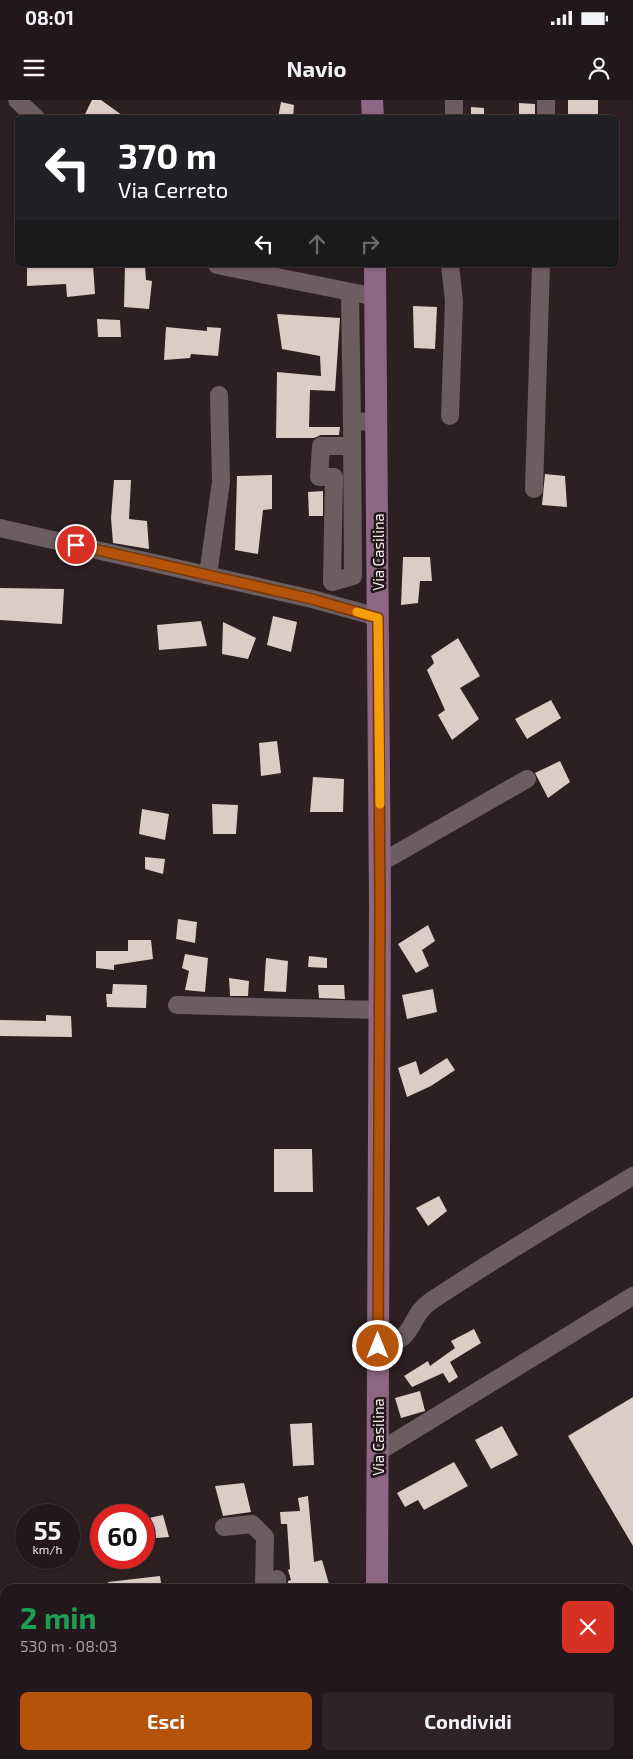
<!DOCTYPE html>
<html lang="it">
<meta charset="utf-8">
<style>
:root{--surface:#22171a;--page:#2e2427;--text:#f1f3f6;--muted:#a29fa2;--line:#3f3639;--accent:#b45309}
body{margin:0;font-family:"Exo 2",sans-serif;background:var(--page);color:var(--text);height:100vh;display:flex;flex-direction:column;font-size:19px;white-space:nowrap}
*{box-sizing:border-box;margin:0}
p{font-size:16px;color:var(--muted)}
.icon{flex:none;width:28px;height:28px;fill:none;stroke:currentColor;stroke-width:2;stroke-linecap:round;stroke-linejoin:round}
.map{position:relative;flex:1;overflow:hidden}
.panel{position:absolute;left:0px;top:1484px;width:634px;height:176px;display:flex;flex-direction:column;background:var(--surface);border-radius:15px 15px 0 0;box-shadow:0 1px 4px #0004,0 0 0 1px var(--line)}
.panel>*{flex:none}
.hud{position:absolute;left:15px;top:15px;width:604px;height:152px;border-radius:8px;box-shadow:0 1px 4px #0004,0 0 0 1px var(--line);background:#202124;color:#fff;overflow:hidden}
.speed{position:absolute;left:15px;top:1404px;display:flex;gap:10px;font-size:25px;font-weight:700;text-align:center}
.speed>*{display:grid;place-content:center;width:65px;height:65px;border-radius:50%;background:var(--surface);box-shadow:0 1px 4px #0004,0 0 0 1px var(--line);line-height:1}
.speed small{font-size:12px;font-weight:400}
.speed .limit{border:8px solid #d22;background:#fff;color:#111}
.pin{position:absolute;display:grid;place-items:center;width:42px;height:42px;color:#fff;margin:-21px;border:2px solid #fff;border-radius:50%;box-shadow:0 1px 5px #0007}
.me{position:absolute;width:55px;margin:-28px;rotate:0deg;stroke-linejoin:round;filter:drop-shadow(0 0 4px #0008)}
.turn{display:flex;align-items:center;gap:18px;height:105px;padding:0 20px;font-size:22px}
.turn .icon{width:65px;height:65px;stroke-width:2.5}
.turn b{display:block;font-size:35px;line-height:42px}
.lanes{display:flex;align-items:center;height:48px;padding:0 20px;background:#0003;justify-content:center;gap:25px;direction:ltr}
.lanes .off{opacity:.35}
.round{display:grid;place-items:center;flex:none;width:52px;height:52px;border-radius:8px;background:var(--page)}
.head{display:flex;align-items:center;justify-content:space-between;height:85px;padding:0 20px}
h1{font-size:30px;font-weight:700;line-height:38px;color:#1e9e55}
.action{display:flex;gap:10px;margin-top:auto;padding:10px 20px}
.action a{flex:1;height:58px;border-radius:8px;background:var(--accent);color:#fff;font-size:20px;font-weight:700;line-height:58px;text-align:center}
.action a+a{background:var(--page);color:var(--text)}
.status{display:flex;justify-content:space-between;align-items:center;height:35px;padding:0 25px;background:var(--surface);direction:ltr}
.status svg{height:14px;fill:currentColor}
header{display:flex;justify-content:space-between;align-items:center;height:65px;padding:0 20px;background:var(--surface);font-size:22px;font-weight:700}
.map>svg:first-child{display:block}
.building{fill:#ddccc5}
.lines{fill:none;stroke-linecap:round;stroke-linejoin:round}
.minor{stroke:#6e5d60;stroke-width:18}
.major{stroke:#8d6783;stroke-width:22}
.route-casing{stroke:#753606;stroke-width:12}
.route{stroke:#b45309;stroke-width:9}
.slow{stroke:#f59e0b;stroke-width:9}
.labels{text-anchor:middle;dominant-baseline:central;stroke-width:5;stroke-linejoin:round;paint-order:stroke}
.street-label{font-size:15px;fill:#f7edef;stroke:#231619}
</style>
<div class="status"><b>08:01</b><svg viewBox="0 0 49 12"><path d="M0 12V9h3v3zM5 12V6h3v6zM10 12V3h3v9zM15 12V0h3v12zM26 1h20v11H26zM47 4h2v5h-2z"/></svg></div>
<header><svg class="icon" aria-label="menu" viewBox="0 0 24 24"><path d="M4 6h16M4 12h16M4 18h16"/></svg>Navio<svg class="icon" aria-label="person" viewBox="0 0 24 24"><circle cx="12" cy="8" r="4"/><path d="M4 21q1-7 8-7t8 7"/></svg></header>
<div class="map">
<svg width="633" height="1659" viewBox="0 0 633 1659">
<rect width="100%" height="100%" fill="#2d1f22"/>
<path class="building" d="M 92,0 L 101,0 L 126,18 L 83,18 Z
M 568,0 L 598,0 L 598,18 L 568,18 Z
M 281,2 L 294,5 L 293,18 L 278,18 Z
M 519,3 L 535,4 L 535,18 L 519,18 Z
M 471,7 L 484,8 L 484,18 L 471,18 Z
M 27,165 L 93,165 L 95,194 L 67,197 L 66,184 L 27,186 Z
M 125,166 L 145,166 L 146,180 L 152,181 L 149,209 L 124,207 Z
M 413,206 L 437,207 L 435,249 L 414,248 Z
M 277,214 L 340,218 L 335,291 L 310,290 L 309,327 L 340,327 L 339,335 L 321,335 L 314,338 L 276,338 L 277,272 L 321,276 L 320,256 L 282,249 Z
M 97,219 L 120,220 L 121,237 L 98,237 Z
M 166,227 L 207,231 L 207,227 L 221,228 L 218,256 L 191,254 L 190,258 L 164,260 Z
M 545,374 L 565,376 L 567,407 L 542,405 Z
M 272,375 L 272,409 L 263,410 L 258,454 L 235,450 L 237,376 Z
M 114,380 L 131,380 L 129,419 L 147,421 L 149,449 L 113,443 L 111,418 Z
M 323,391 L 323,416 L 309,416 L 308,392 Z
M 403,457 L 430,457 L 432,481 L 420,481 L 418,503 L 401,505 Z
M 0,488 L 64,489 L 62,524 L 0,520 Z
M 273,516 L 297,522 L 291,552 L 267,545 Z
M 201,521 L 207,546 L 159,550 L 157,525 Z
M 223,522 L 256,538 L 248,559 L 222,554 Z
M 458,538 L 480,576 L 460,588 L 479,619 L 452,640 L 438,615 L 445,610 L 427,570 L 434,563 L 431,556 Z
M 551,600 L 561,618 L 527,639 L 515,619 Z
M 277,641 L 281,673 L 261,676 L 259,643 Z
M 560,661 L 570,682 L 548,698 L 535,673 Z
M 313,677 L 344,679 L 343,712 L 310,712 Z
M 212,704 L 238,705 L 236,734 L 213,734 Z
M 142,709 L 169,714 L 165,740 L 139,734 Z
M 145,757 L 165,759 L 163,774 L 145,769 Z
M 178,819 L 197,822 L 195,843 L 176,839 Z
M 428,825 L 435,841 L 422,850 L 429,866 L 416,873 L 398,844 Z
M 128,840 L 151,840 L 153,859 L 114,865 L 114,870 L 96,868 L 96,851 L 128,851 Z
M 185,854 L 208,858 L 205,892 L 185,890 L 189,871 L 182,868 Z
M 309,856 L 327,858 L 327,868 L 308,867 Z
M 266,858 L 288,861 L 286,892 L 264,891 Z
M 229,878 L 249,881 L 248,896 L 230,896 Z
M 113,884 L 147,885 L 146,908 L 107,907 L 106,894 L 112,894 Z
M 318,885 L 344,885 L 345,899 L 319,898 Z
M 433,889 L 437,912 L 407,919 L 402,895 Z
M 46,915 L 71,916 L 72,937 L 0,936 L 0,920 L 46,921 Z
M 447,958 L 455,970 L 431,986 L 407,997 L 398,968 L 416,961 L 420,975 Z
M 274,1049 L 312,1049 L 313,1092 L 274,1092 Z
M 439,1096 L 447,1111 L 428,1126 L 416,1108 Z
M 474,1229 L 481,1243 L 450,1262 L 458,1277 L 449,1283 L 443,1273 L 412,1287 L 404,1276 L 428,1261 L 430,1266 L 455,1248 L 451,1241 Z
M 420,1291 L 425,1311 L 401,1318 L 395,1298 Z
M 633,1297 L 633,1446 L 568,1336 Z
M 312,1323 L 314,1365 L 293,1366 L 290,1324 Z
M 502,1326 L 518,1355 L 491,1369 L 475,1340 Z
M 454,1362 L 468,1386 L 424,1410 L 418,1400 L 405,1407 L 397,1393 Z
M 244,1383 L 251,1412 L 223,1416 L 215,1386 Z
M 308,1396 L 314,1462 L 322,1460 L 329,1484 L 317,1487 L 318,1489 L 288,1489 L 288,1481 L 291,1480 L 288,1470 L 290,1469 L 287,1424 L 281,1424 L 280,1412 L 300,1411 L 298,1398 Z
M 163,1415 L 169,1437 L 144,1439 L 144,1419 Z
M 160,1476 L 162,1489 L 109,1489 L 108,1482 Z"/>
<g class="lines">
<path class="minor" d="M 17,0 L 36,18
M 454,0 L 454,18
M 546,18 L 546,0
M 217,165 L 376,197
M 350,193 L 352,322 L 377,321
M 450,316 L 454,201 L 450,165
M 352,322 L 353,476 L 332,482 L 334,377 L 319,377 L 321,346 L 352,346
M 534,389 L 541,165
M 0,428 L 312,499 L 378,517
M 208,475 L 221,382 L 219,295
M 380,763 L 527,679
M 177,905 L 380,910
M 378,1246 C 418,1241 406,1218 431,1201 C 497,1157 565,1117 633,1076
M 378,1352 L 633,1196
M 224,1427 L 252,1424 L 265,1437 L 264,1489
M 277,1479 L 278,1489
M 172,1655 L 173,1659
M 226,1655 L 234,1659
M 144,1659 L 159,1655
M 265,1659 L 279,1655"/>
<path class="major" d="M 372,0 L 373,18
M 375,165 L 380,804 L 377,1489
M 373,1659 L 373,1655"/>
</g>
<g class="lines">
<g class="route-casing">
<path id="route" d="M 76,445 L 312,499 L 378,518 L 380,804 L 378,1246"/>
</g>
<use href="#route" class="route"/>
<path class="slow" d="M 357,512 L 378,518 L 380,704"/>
</g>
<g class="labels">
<g class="street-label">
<text transform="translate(378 452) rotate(-90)">Via Casilina</text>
<text transform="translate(378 1337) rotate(-90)">Via Casilina</text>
</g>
</g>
</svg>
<div class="speed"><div>55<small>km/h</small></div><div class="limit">60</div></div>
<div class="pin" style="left:76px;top:445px;background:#d93025"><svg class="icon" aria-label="arrive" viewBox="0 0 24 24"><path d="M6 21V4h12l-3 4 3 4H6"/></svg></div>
<svg class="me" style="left:378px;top:1246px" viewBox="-20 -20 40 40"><circle r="17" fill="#b45309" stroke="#fff" stroke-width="3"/><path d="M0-11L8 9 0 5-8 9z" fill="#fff"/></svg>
<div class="hud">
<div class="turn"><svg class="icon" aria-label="left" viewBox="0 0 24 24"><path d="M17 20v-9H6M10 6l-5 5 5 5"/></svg><div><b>370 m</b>Via Cerreto</div></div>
<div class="lanes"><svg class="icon" aria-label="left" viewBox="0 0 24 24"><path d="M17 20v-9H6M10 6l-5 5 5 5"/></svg><svg class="icon off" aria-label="ahead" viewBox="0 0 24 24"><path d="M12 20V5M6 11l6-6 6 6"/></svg><svg class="icon off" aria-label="right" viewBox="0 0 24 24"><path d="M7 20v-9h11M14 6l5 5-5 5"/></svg></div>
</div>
<section class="panel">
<div class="head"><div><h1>2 min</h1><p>530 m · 08:03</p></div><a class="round" style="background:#d93025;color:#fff"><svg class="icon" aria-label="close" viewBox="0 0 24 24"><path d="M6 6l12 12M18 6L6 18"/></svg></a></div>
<div class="action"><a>Esci</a><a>Condividi</a></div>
</section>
</div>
